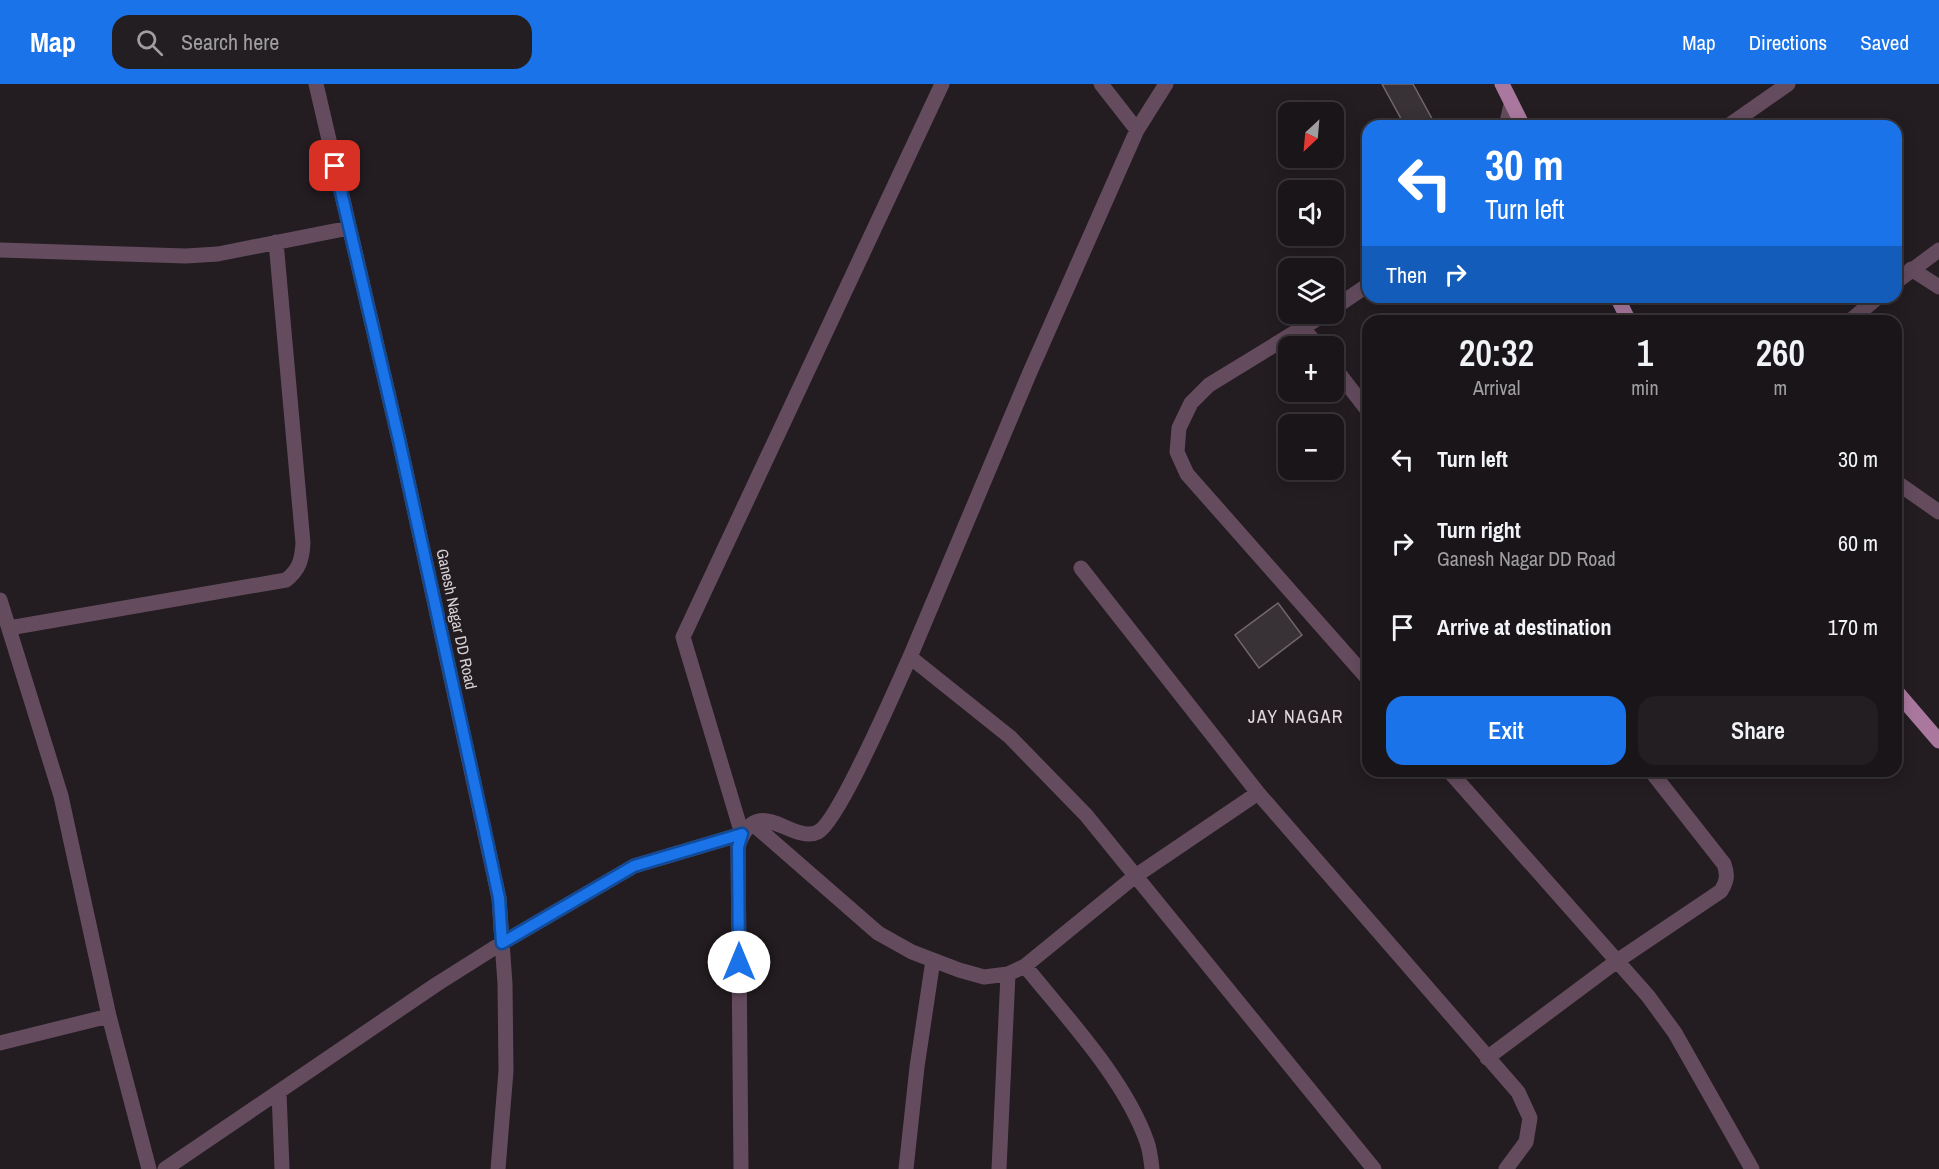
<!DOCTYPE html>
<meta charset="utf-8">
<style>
:root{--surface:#1a1519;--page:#231e22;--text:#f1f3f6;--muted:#9f9fa2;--line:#383438;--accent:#1a73e8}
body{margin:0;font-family:"Archivo Narrow",sans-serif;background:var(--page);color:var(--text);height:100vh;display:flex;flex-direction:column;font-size:22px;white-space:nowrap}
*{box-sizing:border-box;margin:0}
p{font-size:20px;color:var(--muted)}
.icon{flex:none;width:33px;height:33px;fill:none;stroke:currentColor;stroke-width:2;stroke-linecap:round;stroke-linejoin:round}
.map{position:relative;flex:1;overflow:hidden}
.side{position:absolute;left:1362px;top:231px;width:540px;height:462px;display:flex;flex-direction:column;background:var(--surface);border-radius:18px;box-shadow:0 3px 15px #0003,0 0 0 2px var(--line)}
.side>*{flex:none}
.hud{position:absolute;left:1362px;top:36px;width:540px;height:183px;border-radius:18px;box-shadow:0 3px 15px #0003,0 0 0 2px var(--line);background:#1a73e8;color:#fff;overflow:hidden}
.needle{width:39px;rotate:206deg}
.buttons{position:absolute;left:1278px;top:18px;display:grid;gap:12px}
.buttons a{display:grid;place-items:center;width:66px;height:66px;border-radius:12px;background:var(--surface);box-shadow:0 3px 15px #0003,0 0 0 2px var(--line);font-size:30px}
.pin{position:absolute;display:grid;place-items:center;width:51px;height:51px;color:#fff;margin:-26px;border-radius:12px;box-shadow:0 3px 9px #0006}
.me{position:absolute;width:66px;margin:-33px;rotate:0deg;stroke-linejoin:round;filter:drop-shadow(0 0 4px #0008)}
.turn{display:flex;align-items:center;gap:21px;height:126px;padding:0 24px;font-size:27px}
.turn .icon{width:78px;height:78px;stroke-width:2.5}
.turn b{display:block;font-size:42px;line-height:51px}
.then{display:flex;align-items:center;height:57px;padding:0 24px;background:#0003;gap:12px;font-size:22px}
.eta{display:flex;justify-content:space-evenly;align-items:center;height:102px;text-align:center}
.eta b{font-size:36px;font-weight:600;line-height:42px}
.cta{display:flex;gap:12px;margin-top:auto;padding:12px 24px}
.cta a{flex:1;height:69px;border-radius:18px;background:var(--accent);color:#fff;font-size:24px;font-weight:600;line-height:69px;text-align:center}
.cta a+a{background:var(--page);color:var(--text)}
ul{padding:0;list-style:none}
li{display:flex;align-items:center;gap:18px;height:84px;padding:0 24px}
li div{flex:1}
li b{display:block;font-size:22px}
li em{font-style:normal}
header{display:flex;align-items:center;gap:36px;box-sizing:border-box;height:84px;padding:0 30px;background:var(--accent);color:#fff}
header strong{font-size:28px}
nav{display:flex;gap:33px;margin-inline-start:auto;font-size:21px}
.search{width:420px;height:54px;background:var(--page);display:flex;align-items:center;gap:15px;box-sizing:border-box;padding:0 21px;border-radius:18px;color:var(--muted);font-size:22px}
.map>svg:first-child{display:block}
.building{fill:#383136;stroke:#6f676d;stroke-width:1.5}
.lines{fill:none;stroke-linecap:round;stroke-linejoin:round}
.minor{stroke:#644c5e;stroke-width:15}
.major{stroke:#aa789e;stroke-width:15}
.route-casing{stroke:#114b97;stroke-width:15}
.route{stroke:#1a73e8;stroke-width:10}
.labels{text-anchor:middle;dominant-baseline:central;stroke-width:5;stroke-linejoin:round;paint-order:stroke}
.street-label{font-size:16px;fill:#d4d0d3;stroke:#231c21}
.neighbourhood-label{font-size:18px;letter-spacing:1.5px;fill:#e0d7dd;stroke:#231c21}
</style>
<header>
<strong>Map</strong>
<div class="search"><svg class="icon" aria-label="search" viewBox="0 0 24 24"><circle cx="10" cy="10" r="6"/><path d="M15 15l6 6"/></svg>Search here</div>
<nav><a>Map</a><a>Directions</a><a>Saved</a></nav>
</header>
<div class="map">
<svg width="1939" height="1085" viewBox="0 0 1939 1085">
<rect width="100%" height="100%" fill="#231c21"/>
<path class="building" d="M 1382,0 L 1413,0 L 1436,42 L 1405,42 Z
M 1278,519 L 1302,551 L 1259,584 L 1235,551 Z"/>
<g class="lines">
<path class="minor" d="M 316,0 L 399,356 L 499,814 L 505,900 L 506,987 L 498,1085
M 1101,0 L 1137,46
M 1166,0 L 1137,46 L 1030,288 L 910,573 L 1010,653 L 1086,731 L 1374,1085
M 1506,42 L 1511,21
M 1728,42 L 1788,0
M 0,166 L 186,172 L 218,170 L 349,144
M 1911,185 L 1939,203
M 1896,198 L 1939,166
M 1334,224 L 1368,201
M 1325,230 L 1209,301 L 1191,319 L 1179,344 L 1177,368 L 1187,390 L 1368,595
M 1850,237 L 1878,213
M 1303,244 L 1318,262
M 1334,283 L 1368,327
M 1896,398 L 1939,428
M 1081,484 L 1258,709 L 1518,1008 L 1530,1034 L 1526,1058 L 1506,1085
M 0,516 L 61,712 L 109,932 L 0,959
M 9,544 L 286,496 C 299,486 302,476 303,459 L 276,158
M 1449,687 L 1648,912 L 1675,949 L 1752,1085
M 753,740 L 878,849 L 912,868 L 959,886 L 984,893 L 1008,890 L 1025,882 L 1134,793 L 1258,709
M 1025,882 C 1067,934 1125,995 1147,1058 C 1150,1066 1151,1076 1152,1085
M 109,932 L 149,1085
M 1487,974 L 1617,877 L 1721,807 C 1727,797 1728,791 1724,780 L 1651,687
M 279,1008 L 282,1085
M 165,1085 L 437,900 L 502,859 L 634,782 L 742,750 L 683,553 L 942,0
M 741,1085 L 738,763 C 756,706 792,761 818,748 C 839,737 897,601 910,573
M 906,1085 L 917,983 L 933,876
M 999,1085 L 1008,890"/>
<path class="major" d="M 1502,0 L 1523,42
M 1617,213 L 1629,237
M 1896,607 L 1939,657"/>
</g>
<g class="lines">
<g class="route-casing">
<path id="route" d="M 335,82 L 399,356 L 483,739 L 499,814 L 502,859 L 634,782 L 742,750 L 738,763 L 739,878"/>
</g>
<use href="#route" class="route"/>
</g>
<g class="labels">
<g class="street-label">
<text transform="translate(457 535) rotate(78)">Ganesh Nagar DD Road</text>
</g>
<g class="neighbourhood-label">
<text x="1296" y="632">JAY NAGAR</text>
</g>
</g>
</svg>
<div class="buttons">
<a><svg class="needle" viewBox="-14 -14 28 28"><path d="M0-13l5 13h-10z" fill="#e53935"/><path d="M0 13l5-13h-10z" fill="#9f9fa2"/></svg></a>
<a><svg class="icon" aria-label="sound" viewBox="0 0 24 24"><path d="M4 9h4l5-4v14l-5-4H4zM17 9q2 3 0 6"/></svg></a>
<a><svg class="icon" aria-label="layers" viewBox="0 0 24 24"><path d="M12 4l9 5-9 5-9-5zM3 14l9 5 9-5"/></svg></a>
<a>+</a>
<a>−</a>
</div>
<div class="pin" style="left:335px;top:82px;background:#d93025"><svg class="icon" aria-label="arrive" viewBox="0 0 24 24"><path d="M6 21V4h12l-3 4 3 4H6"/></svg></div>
<svg class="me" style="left:739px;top:878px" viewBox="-20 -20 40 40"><circle r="19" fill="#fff"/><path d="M0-13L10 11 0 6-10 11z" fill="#1a73e8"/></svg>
<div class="hud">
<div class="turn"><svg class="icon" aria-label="left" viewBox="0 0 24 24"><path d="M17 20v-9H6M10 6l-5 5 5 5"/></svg><div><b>30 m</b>Turn left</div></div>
<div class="then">Then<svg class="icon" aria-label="right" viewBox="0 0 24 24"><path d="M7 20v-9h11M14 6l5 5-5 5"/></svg></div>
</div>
<section class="side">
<div class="eta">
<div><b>20:32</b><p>Arrival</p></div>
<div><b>1</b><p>min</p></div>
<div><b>260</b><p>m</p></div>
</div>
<ul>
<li><svg class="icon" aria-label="left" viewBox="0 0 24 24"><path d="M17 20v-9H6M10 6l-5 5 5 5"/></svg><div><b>Turn left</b></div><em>30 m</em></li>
<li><svg class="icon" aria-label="right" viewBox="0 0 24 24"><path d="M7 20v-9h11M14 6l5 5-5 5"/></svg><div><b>Turn right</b><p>Ganesh Nagar DD Road</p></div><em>60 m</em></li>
<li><svg class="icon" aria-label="arrive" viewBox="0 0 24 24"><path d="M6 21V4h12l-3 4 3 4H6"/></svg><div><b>Arrive at destination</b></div><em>170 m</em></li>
</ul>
<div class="cta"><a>Exit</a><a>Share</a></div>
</section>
</div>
